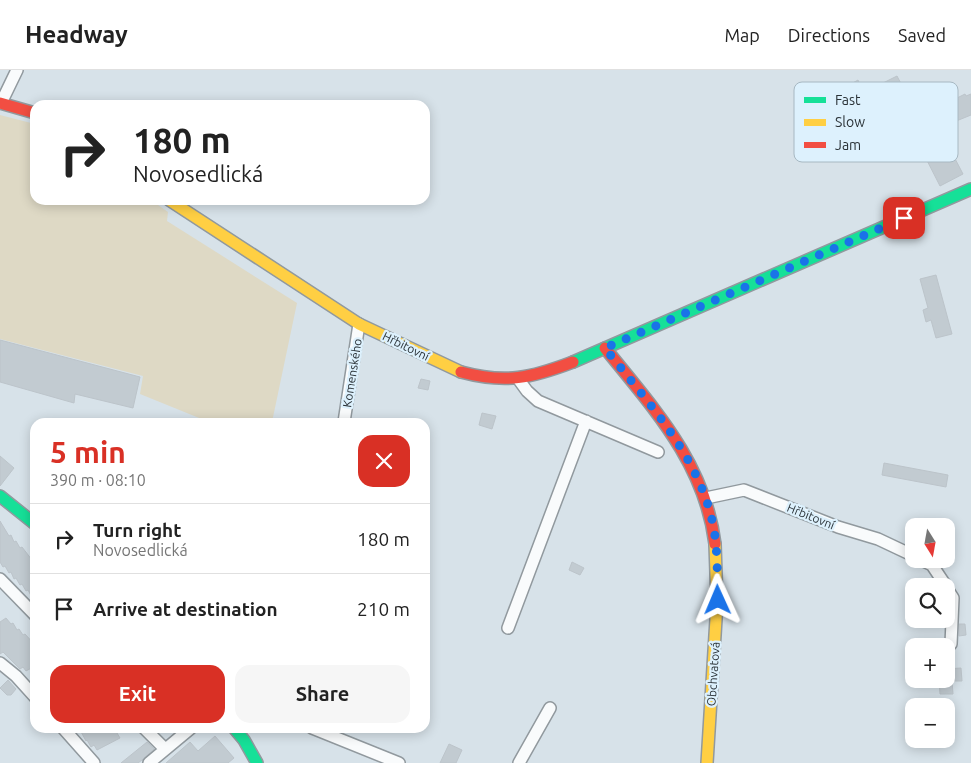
<!DOCTYPE html>
<meta charset="utf-8">
<style>
:root{--surface:#fff;--page:#f6f6f6;--text:#222;--muted:#767676;--line:#e0e0e0;--accent:#d93025}
body{margin:0;font-family:Ubuntu,sans-serif;background:var(--page);color:var(--text);height:100vh;display:flex;flex-direction:column;font-size:19px;white-space:nowrap}
*{box-sizing:border-box;margin:0}
p{font-size:16px;color:var(--muted)}
.icon{flex:none;width:28px;height:28px;fill:none;stroke:currentColor;stroke-width:2;stroke-linecap:round;stroke-linejoin:round}
.map{position:relative;flex:1;overflow:hidden}
.sheet{position:absolute;left:30px;top:348px;width:400px;height:315px;display:flex;flex-direction:column;background:var(--surface);border-radius:15px;box-shadow:0 2px 12px #0003}
.sheet>*{flex:none}
.guide{position:absolute;left:30px;top:30px;width:400px;height:105px;border-radius:15px;box-shadow:0 2px 12px #0003;background:#fff;color:var(--text);overflow:hidden}
.needle{width:32px;rotate:169deg}
.buttons{position:absolute;left:905px;top:448px;display:grid;gap:10px}
.buttons a{display:grid;place-items:center;width:50px;height:50px;border-radius:10px;background:var(--surface);box-shadow:0 2px 12px #0003;font-size:25px}
.pin{position:absolute;display:grid;place-items:center;width:42px;height:42px;color:#fff;margin:-21px;border-radius:10px;box-shadow:0 2px 8px #0006}
.me{position:absolute;width:55px;margin:-28px;rotate:359deg;stroke-linejoin:round;filter:drop-shadow(0 0 4px #0008)}
.turn{display:flex;align-items:center;gap:18px;height:105px;padding:0 20px;font-size:22px}
.turn .icon{width:65px;height:65px;stroke-width:2.5}
.turn b{display:block;font-size:35px;line-height:42px}
.round{display:grid;place-items:center;flex:none;width:52px;height:52px;border-radius:15px;background:var(--page)}
.summary{display:flex;align-items:center;justify-content:space-between;height:85px;padding:0 20px}
h1{font-size:30px;font-weight:700;line-height:38px;color:var(--accent)}
.cta{display:flex;gap:10px;margin-top:auto;padding:10px 20px}
.cta a{flex:1;height:58px;border-radius:15px;background:var(--accent);color:#fff;font-size:20px;font-weight:700;line-height:58px;text-align:center}
.cta a+a{background:var(--page);color:var(--text)}
ul{padding:0;list-style:none}
li{display:flex;align-items:center;gap:15px;height:70px;padding:0 20px;border-top:1px solid var(--line)}
li div{flex:1}
li b{display:block;font-size:19px}
li em{font-style:normal}
header{display:flex;align-items:center;gap:30px;box-sizing:border-box;height:70px;padding:0 25px;background:var(--surface);border-bottom:1px solid var(--line)}
header strong{font-size:24px}
nav{display:flex;gap:28px;margin-inline-start:auto;font-size:18px}
.map>svg:first-child{display:block}
.green{fill:#ded9c5}
.building{fill:#c2cbd1;stroke:#bcc4ca}
.lines{fill:none;stroke-linecap:round;stroke-linejoin:round}
.street-casing{stroke:#91999e;stroke-width:14}
.fast-casing{stroke:#91999e;stroke-width:14}
.slow-casing{stroke:#91999e;stroke-width:14}
.jam-casing{stroke:#91999e;stroke-width:14}
.street{stroke:#f9fbfc;stroke-width:11}
.fast{stroke:#16e098;stroke-width:11}
.slow{stroke:#ffcf43;stroke-width:11}
.jam{stroke:#f24e42;stroke-width:11}
.route{stroke:#1a73e8;stroke-width:9;stroke-dasharray:0 16.2}
.labels{text-anchor:middle;dominant-baseline:central;stroke-width:4.5;stroke-linejoin:round;paint-order:stroke}
.street-label{font-size:12px;fill:#2a3237;stroke:#ddf1fd}
.key{fill:#ddf1fd;stroke:#a7b8c2;stroke-width:1}
.key-label{font-size:14px;fill:#2a3237}
</style>
<header>
<strong>Headway</strong>
<nav><a>Map</a><a>Directions</a><a>Saved</a></nav>
</header>
<div class="map">
<svg width="971" height="693" viewBox="0 0 971 693">
<rect width="100%" height="100%" fill="#d7e2e9"/>
<path class="green" d="M 0,45 L 35,54 L 35,130 L 151,130 L 168,142 L 167,151 L 297,233 L 272,352 L 209,352 L 140,324 L 143,306 L 0,269 Z"/>
<path class="building" d="M 897,6 L 915,40 L 932,32 L 936,39 L 958,30 L 957,28 L 965,24 L 966,26 L 971,24 L 971,45 L 939,58 L 963,104 L 940,116 L 912,61 L 905,64 L 879,15 Z
M 858,10 L 863,21 L 856,25 L 851,14 Z
M 936,205 L 952,264 L 936,268 L 931,250 L 926,252 L 923,240 L 928,238 L 920,209 Z
M 0,270 L 140,307 L 133,338 L 75,324 L 74,333 L 0,312 Z
M 421,309 L 430,311 L 428,320 L 418,318 Z
M 482,343 L 496,346 L 492,359 L 479,355 Z
M 0,386 L 14,398 L 0,416 Z
M 884,393 L 948,405 L 946,417 L 882,405 Z
M 0,451 L 9,466 L 11,465 L 14,472 L 16,471 L 20,478 L 22,477 L 32,490 L 35,488 L 35,533 L 28,520 L 26,521 L 22,514 L 20,515 L 16,508 L 14,509 L 11,502 L 9,503 L 5,496 L 3,497 L 0,492 Z
M 572,492 L 584,498 L 580,505 L 569,500 Z
M 6,548 L 11,554 L 13,553 L 17,560 L 19,559 L 23,565 L 25,564 L 35,575 L 35,596 L 26,601 L 23,597 L 20,599 L 3,582 L 0,584 L 0,552 Z
M 959,554 L 965,554 L 966,565 L 959,566 Z
M 961,598 L 962,611 L 952,611 L 953,624 L 940,624 L 939,609 L 946,609 L 946,599 Z
M 8,610 L 16,619 L 11,625 L 7,625 L 0,618 Z
M 79,658 L 114,658 L 120,668 L 97,680 L 94,675 L 91,677 L 87,670 L 86,671 Z
M 215,666 L 234,688 L 228,693 L 166,693 L 190,672 L 198,681 Z
M 147,672 L 154,679 L 142,690 L 138,693 L 121,693 Z
M 449,674 L 462,680 L 456,693 L 440,693 Z"/>
<g class="lines">
<g class="street-casing">
<path id="street" d="M 1,33 L 17,0
M 519,310 L 527,321 L 538,331 L 658,382
M 344,352 L 359,254
M 706,428 L 744,420 L 838,457 L 878,469 L 914,486
M 919,489 L 932,495 L 946,516
M 0,509 L 35,545
M 946,517 L 953,528 L 951,574
M 508,558 L 586,351
M 0,593 L 16,606 L 35,627
M 63,658 L 94,693
M 144,658 L 165,679
M 312,658 L 399,693
M 149,693 L 191,658
M 519,693 L 550,638"/>
</g>
<g class="fast-casing">
<path id="fast" d="M 573,292 L 971,119
M 0,426 L 35,454
M 234,658 L 244,670 L 257,693"/>
</g>
<g class="slow-casing">
<path id="slow" d="M 169,130 L 359,254 L 461,302
M 707,693 L 717,533 L 715,474"/>
</g>
<g class="jam-casing">
<path id="jam" d="M 0,33 L 35,43
M 605,278 C 654,339 705,393 715,474
M 461,302 C 506,314 531,308 573,292"/>
</g>
<use href="#street" class="street"/>
<use href="#fast" class="fast"/>
<use href="#slow" class="slow"/>
<use href="#jam" class="jam"/>
</g>
<g class="lines">
<path class="route" d="M 718,530 C 717,507 718,483 714,460 C 702,389 648,333 605,278 L 904,148"/>
</g>
<g class="labels">
<g class="street-label">
<text transform="translate(406 276) rotate(26)">Hřbitovní</text>
<text transform="translate(352 303) rotate(-81)">Komenského</text>
<text transform="translate(811 446) rotate(22)">Hřbitovní</text>
<text transform="translate(713 604) rotate(-86)">Obchvatová</text>
</g>
</g>
<rect x="794" y="12" width="164" height="80" rx="8" class="key"/>
<rect x="804" y="27" width="22" height="6" fill="#16e098"/>
<rect x="804" y="49" width="22" height="7" fill="#ffcf43"/>
<rect x="804" y="72" width="22" height="6" fill="#f24e42"/>
<g class="key-label">
<text x="835" y="35">Fast</text>
<text x="835" y="57">Slow</text>
<text x="835" y="80">Jam</text>
</g>
</svg>
<div class="buttons">
<a><svg class="needle" viewBox="-14 -14 28 28"><path d="M0-13l5 13h-10z" fill="#e53935"/><path d="M0 13l5-13h-10z" fill="#767676"/></svg></a>
<a><svg class="icon" aria-label="search" viewBox="0 0 24 24"><circle cx="10" cy="10" r="6"/><path d="M15 15l6 6"/></svg></a>
<a>+</a>
<a>−</a>
</div>
<div class="pin" style="left:904px;top:148px;background:#d93025"><svg class="icon" aria-label="arrive" viewBox="0 0 24 24"><path d="M6 21V4h12l-3 4 3 4H6"/></svg></div>
<svg class="me" style="left:718px;top:530px" viewBox="-20 -20 40 40"><path d="M0-17L14 15 0 8-14 15z" fill="#1a73e8" stroke="#fff" stroke-width="4"/></svg>
<div class="guide">
<div class="turn"><svg class="icon" aria-label="right" viewBox="0 0 24 24"><path d="M7 20v-9h11M14 6l5 5-5 5"/></svg><div><b>180 m</b>Novosedlická</div></div>
</div>
<section class="sheet">
<div class="summary"><div><h1>5 min</h1><p>390 m · 08:10</p></div><a class="round" style="background:#d93025;color:#fff"><svg class="icon" aria-label="close" viewBox="0 0 24 24"><path d="M6 6l12 12M18 6L6 18"/></svg></a></div>
<ul>
<li><svg class="icon" aria-label="right" viewBox="0 0 24 24"><path d="M7 20v-9h11M14 6l5 5-5 5"/></svg><div><b>Turn right</b><p>Novosedlická</p></div><em>180 m</em></li>
<li><svg class="icon" aria-label="arrive" viewBox="0 0 24 24"><path d="M6 21V4h12l-3 4 3 4H6"/></svg><div><b>Arrive at destination</b></div><em>210 m</em></li>
</ul>
<div class="cta"><a>Exit</a><a>Share</a></div>
</section>
</div>
